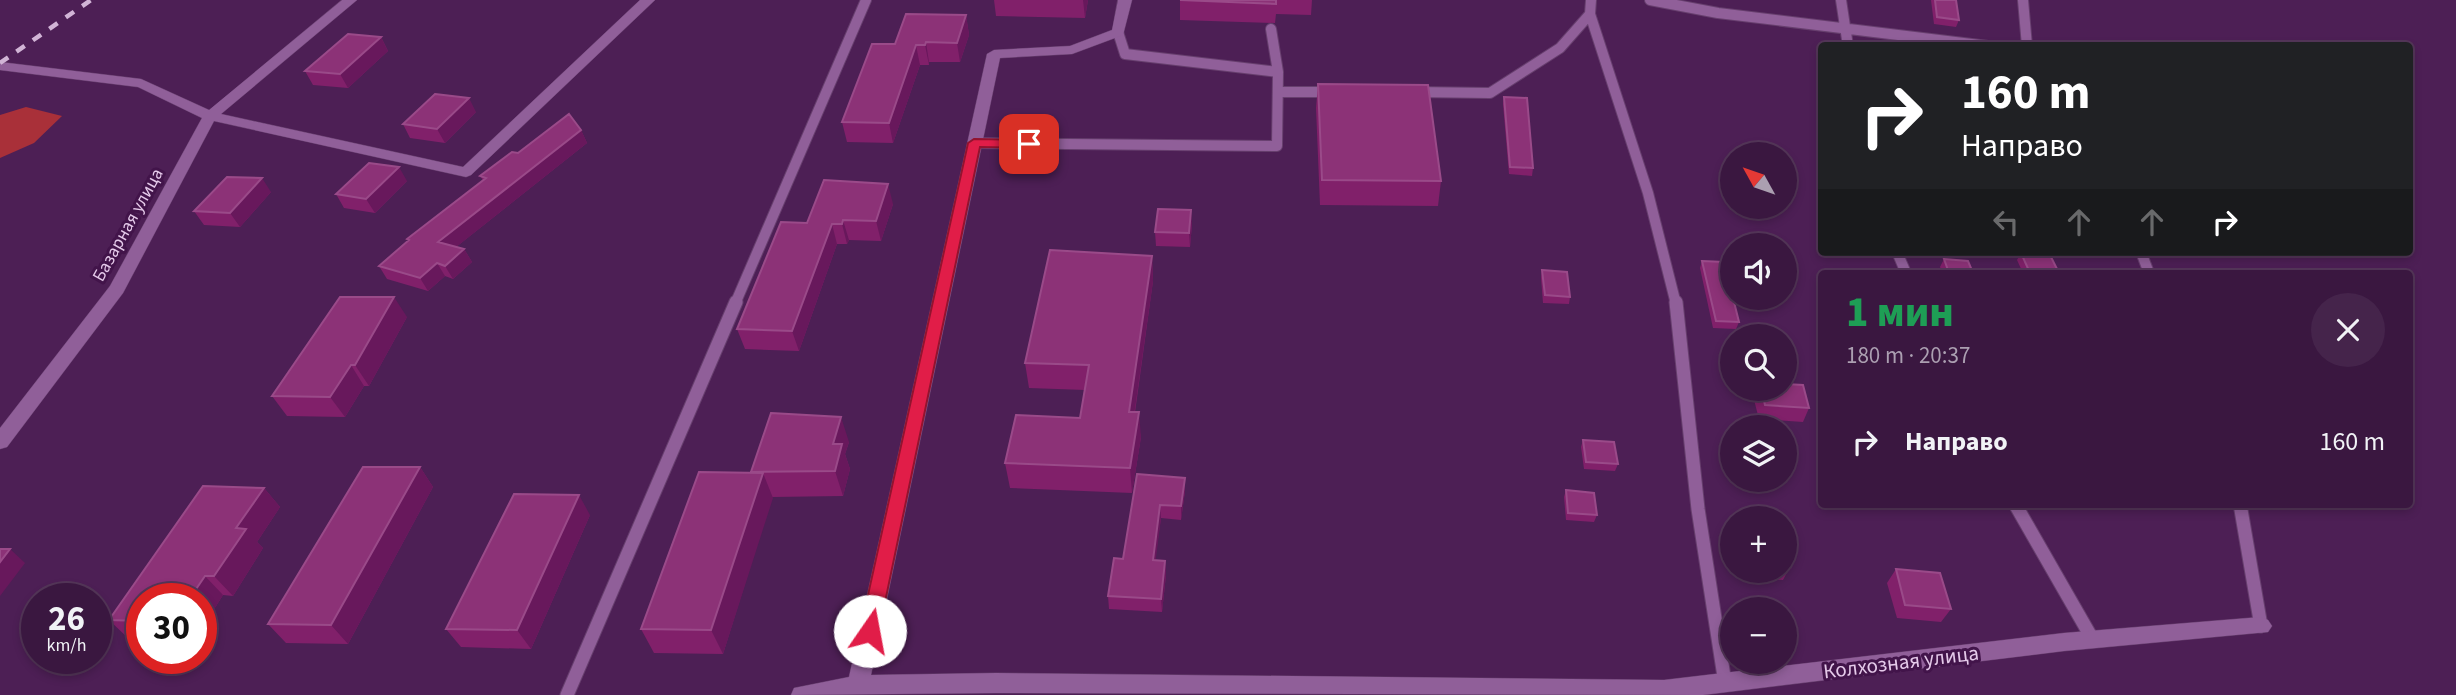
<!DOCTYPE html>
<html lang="ru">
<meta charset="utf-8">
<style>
:root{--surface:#3a1740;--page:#45244b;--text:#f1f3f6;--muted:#ab9fb1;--line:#543659}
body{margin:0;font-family:"Source Sans 3",sans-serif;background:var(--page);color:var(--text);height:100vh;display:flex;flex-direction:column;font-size:26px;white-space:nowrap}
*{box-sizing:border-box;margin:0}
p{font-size:23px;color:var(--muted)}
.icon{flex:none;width:38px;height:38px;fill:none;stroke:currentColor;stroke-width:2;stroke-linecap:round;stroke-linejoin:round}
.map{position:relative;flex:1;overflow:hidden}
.details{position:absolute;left:1818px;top:270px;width:595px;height:238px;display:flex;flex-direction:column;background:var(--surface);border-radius:7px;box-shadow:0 4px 10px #0003,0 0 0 2px var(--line)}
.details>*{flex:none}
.hud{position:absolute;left:1818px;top:42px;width:595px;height:214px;border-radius:7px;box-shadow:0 4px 10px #0003,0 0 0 2px var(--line);background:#202124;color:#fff;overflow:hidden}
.needle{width:46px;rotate:310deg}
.tools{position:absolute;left:1720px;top:142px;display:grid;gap:14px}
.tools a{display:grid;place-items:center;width:77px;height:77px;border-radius:50%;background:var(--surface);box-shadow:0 4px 10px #0003,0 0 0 2px var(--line);font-size:35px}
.speed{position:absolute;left:21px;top:583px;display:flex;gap:14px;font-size:35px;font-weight:700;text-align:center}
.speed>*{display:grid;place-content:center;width:91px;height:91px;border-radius:50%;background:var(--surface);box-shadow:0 4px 10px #0003,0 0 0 2px var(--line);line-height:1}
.speed small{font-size:18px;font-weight:400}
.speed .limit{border:10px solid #d22;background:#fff;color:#111}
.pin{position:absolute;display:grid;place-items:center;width:60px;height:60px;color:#fff;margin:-30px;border-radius:14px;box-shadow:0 4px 10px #0006}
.me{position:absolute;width:77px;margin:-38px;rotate:12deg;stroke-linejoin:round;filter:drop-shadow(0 0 5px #0008)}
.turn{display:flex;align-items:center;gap:24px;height:147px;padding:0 28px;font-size:32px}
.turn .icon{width:91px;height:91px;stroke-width:2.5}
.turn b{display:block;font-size:49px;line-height:60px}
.lanes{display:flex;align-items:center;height:66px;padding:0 28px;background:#0003;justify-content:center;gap:35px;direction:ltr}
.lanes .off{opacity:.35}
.round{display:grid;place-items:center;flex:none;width:74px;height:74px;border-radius:37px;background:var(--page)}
.summary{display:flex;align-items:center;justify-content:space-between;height:119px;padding:0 28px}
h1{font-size:42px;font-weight:800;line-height:52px;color:#1e9e55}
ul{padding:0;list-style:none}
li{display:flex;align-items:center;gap:21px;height:105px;padding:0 28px}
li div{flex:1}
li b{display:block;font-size:26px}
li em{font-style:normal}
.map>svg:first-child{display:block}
.forest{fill:#a93039}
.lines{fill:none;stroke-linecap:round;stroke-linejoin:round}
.service-far1-casing{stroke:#673f6e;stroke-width:12}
.service-casing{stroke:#673f6e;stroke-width:15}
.minor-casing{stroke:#673f6e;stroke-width:1}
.service-far1{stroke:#905f99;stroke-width:10}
.service{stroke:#905f99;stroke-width:13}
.minor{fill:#905f99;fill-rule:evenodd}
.rail{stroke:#d1b4d6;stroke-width:4.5;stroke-dasharray:10 10;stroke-linecap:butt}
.wall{fill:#81206a}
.shaded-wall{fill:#68185c}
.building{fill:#8c3277;stroke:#9a4a89;stroke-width:2}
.route{fill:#e11d48;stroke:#92132f;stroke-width:2}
.labels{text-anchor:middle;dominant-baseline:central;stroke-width:6;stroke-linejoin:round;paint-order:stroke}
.street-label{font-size:18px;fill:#e5caea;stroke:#42144a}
.near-street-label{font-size:21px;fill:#e5caea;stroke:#42144a}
</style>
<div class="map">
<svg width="2456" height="695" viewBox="0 0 2456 695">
<rect width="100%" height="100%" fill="#4d1f55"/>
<path class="forest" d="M 26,107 L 62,116 L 34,143 L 0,158 L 0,115 Z"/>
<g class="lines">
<g class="service-far1-casing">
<path id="service-far1" d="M 1591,0 L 1590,14 L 1648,193 L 1676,304
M 1650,0 L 1718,13 L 1988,46
M 1841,0 L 1848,46
M 2023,0 L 2027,46
M 1118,32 L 1125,54 L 1278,72
M 1278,92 L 1333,92
M 1414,92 L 1490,93 L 1560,48 L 1590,14
M 974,143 L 1277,146 L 1278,72 L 1271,29
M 1897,252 L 1906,273
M 2141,252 L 2149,273
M 735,304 L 866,0"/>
</g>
<g class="service-casing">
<path id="service" d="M 1676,302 L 1698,509 L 1725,683
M 2015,504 L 2093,640
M 2240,504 L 2261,626
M 567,695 L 736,302"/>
</g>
<g class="minor-casing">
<path id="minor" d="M 342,0 L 357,0 L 221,114 L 463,167 L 640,0 L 655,0 L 471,175 L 466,177 L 214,121 L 123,293 L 7,447 L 0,449 L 0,428 L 110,286 L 202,118 L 138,87 L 0,70 L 0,62 L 141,79 L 209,110 Z
M 1118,0 L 1132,0 L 1123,35 L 1072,54 L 1000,58 L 871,675 L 996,673 L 1664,680 L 2064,633 L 2261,617 L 2268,620 L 2272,626 L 2268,632 L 2064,651 L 1703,695 L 996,693 L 791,695 L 794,688 L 849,677 L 987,54 L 994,50 L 1070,46 L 1112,30 Z"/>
</g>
<use href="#service-far1" class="service-far1"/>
<use href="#service" class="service"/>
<use href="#minor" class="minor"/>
<path class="rail" d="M 0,63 L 91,0"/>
</g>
<path class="wall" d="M 994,0 L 1088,0 L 1085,18 L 996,16 Z
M 1180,0 L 1312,0 L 1311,15 L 1276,14 L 1275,23 L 1180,20 Z
M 1931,0 L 1956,0 L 1959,20 L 1956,27 L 1934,24 Z
M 966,15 L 969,35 L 960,62 L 929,62 L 929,65 L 920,65 L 893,143 L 847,142 L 842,122 L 895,44 Z
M 381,37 L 388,51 L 348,88 L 313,85 L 305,71 Z
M 1318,84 L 1441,181 L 1438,206 L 1320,205 L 1316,108 Z
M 1504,97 L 1533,168 L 1532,176 L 1509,174 L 1503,104 Z
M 476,112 L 445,143 L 410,138 L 403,124 Z
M 581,130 L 587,143 L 456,247 L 464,249 L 472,262 L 453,279 L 445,276 L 428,291 L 387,279 L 379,266 L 408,241 L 407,239 L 483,180 L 480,176 L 518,153 Z
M 407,181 L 375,213 L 344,208 L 336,194 Z
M 271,192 L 240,227 L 204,225 L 194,211 Z
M 893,204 L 881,241 L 849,240 L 847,244 L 837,244 L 799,351 L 745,349 L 737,329 L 807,223 Z
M 1192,224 L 1190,247 L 1156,246 L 1155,232 Z
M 2021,253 L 2059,273 L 2023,273 L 2017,260 Z
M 1152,256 L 1153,281 L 1135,412 L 1141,437 L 1132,493 L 1010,488 L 1005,463 L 1080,418 L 1085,390 L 1029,388 L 1025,363 Z
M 1944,259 L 1973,273 L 1943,273 L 1940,267 Z
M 1702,261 L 1739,322 L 1736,329 L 1713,328 L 1700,268 Z
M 1542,270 L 1570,297 L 1569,304 L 1543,303 L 1541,278 Z
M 407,317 L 369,386 L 364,386 L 345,417 L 287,416 L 272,396 Z
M 1756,388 L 1785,388 L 1809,408 L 1803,422 L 1759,419 L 1753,396 Z
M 1583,440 L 1618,464 L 1615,471 L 1584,469 L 1581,447 Z
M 849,442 L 845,454 L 850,469 L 843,496 L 772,497 L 723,654 L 654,653 L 641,629 L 751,473 Z
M 420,467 L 433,487 L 348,644 L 286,643 L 268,624 Z
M 1137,474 L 1185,478 L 1185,491 L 1181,520 L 1161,518 L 1155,560 L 1165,561 L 1166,575 L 1162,612 L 1109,609 L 1108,596 L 1123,559 Z
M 264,488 L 280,507 L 257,542 L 263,548 L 233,596 L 223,595 L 201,630 L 201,598 L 142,598 L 142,639 L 129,639 L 109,620 Z
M 1566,490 L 1597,515 L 1594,522 L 1566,520 L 1564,497 Z
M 1888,504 L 1924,504 L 1921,508 Z
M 590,515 L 531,649 L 461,647 L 446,629 Z
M 1785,547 L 1790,567 L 1783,580 L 1737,577 L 1736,570 L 1785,570 Z
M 1896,569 L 1951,609 L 1941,622 L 1897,618 L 1887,583 Z"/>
<path class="shaded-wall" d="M 1083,0 L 1088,0 L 1085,18 Z
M 966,15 L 969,35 L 960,62 L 957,43 Z
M 381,37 L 388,51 L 348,88 L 340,74 Z
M 926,42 L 929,62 L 929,65 L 925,45 Z
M 916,45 L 920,65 L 893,143 L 889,123 Z
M 469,98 L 476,112 L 445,143 L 437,129 Z
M 581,130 L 587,143 L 446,255 L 438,242 Z
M 399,167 L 407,181 L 375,213 L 366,199 Z
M 262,178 L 271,192 L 240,227 L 230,213 Z
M 888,184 L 893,204 L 881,241 L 876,221 Z
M 1191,210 L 1192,224 L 1190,247 L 1189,233 Z
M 843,220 L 849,240 L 847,244 L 842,224 Z
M 832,224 L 837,244 L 799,351 L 792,331 Z
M 464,249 L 472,262 L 453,279 L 445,266 Z
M 1152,256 L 1153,281 L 1131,437 L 1129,412 Z
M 437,263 L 445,276 L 428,291 L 420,278 Z
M 394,297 L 407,317 L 369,386 L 355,365 Z
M 351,365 L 364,386 L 345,417 L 330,397 Z
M 1139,412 L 1141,437 L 1132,493 L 1130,468 Z
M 841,417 L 849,442 L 845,454 L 850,469 L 843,496 L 835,471 L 833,444 Z
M 420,467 L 433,487 L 348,644 L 331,625 Z
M 763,473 L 773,498 L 723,654 L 711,630 Z
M 1185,478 L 1185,491 L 1181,520 L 1181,506 Z
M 264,488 L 280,507 L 257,542 L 263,548 L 233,596 L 214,576 L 236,528 Z
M 579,495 L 590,515 L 531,649 L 517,630 Z
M 1160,505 L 1161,518 L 1154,574 L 1153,560 Z
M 10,549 L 25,563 L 0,596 L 0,562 Z
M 1165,561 L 1166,575 L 1162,612 L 1161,599 Z
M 205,576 L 223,595 L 201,630 L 201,598 L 190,598 Z"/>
<path class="building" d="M 1180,0 L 1276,0 L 1276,4 Z
M 1935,0 L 1956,0 L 1959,20 L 1937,17 Z
M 906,14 L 966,15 L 957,43 L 926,42 L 925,45 L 916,45 L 889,123 L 842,122 L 872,44 L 895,44 Z
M 348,34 L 381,37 L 340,74 L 305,71 Z
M 1318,84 L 1428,85 L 1441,181 L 1322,180 Z
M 435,94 L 469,98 L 437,129 L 403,124 Z
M 1504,97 L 1527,98 L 1533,168 L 1510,167 Z
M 569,114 L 581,130 L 438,242 L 464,249 L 445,266 L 437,263 L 420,278 L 379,266 L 409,240 L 407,239 L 486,178 L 480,176 L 512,152 L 518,153 Z
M 369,163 L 399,167 L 366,199 L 336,194 Z
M 227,177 L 262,178 L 230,213 L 194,211 Z
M 824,180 L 888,184 L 876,221 L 843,220 L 842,224 L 832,224 L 792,331 L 737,329 L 781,222 L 807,223 Z
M 1158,209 L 1191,210 L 1189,233 L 1155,232 Z
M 1050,250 L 1152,256 L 1129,412 L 1139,412 L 1130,468 L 1005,463 L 1016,415 L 1080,418 L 1089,365 L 1025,363 Z
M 2021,253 L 2050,255 L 2059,273 L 2030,273 Z
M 1944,259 L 1968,261 L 1973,273 L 1949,273 Z
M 1702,261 L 1724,262 L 1739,322 L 1716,321 Z
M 1542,270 L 1567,272 L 1570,297 L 1545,295 Z
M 340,297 L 394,297 L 355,365 L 351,365 L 330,397 L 272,396 Z
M 1785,384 L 1803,385 L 1809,408 L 1765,405 L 1761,388 L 1785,388 Z
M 771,413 L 841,417 L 833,444 L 842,444 L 835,471 L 751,472 Z
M 1583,440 L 1614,442 L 1618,464 L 1586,462 Z
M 363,467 L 420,467 L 331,625 L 268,624 Z
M 699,472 L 763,473 L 711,630 L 641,629 Z
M 1137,474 L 1185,478 L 1181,506 L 1160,505 L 1153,560 L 1165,561 L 1161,599 L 1108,596 L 1114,558 L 1123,559 Z
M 203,486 L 264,488 L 236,528 L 246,529 L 214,576 L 205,576 L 190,598 L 142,598 L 142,621 L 109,620 Z
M 1566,490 L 1594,493 L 1597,515 L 1568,513 Z
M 514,494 L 579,495 L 517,630 L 446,629 Z
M 1785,547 L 1790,567 L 1785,566 Z
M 0,549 L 10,549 L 0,562 Z
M 1896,569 L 1940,573 L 1951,609 L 1905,605 Z"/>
<path class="route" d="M 974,139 L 1029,140 L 1036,144 L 1029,148 L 980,147 L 879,631 L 876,637 L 870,640 L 863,637 L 860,631 L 968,143 Z"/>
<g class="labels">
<g class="street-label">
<text transform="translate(128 225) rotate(-61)">Базарная улица</text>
</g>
<g class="near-street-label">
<text transform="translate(1901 662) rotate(-7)">Колхозная улица</text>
</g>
</g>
</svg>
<div class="tools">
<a><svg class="needle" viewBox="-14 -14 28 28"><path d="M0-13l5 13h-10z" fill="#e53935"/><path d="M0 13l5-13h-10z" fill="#ab9fb1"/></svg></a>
<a><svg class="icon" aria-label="sound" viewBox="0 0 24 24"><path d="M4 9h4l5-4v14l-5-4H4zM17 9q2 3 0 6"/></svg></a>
<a><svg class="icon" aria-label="search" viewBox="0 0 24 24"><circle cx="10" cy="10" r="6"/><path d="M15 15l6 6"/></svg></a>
<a><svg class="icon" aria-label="layers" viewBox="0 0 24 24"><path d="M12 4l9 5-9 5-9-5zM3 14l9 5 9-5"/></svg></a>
<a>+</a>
<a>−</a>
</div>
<div class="speed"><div>26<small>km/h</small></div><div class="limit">30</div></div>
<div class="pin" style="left:1029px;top:144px;background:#d93025"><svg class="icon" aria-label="arrive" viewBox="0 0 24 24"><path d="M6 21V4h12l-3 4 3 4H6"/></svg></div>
<svg class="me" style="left:870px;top:631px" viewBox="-20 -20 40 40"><circle r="19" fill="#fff"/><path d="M0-13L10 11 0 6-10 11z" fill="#e11d48"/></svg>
<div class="hud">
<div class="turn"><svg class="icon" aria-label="right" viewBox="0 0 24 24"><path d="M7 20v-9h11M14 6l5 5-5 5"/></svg><div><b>160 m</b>Направо</div></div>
<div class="lanes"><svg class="icon off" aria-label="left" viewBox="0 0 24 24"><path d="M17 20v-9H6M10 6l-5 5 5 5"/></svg><svg class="icon off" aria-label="ahead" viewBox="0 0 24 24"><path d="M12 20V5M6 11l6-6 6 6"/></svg><svg class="icon off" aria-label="ahead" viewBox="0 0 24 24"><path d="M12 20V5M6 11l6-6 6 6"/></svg><svg class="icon" aria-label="right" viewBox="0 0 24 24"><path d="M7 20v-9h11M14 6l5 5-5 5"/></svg></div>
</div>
<section class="details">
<div class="summary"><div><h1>1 мин</h1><p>180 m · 20:37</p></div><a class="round"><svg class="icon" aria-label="close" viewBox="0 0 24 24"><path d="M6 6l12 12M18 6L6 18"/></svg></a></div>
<ul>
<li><svg class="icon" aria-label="right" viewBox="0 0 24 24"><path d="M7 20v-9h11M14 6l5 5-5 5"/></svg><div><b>Направо</b></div><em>160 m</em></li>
</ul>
</section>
</div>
